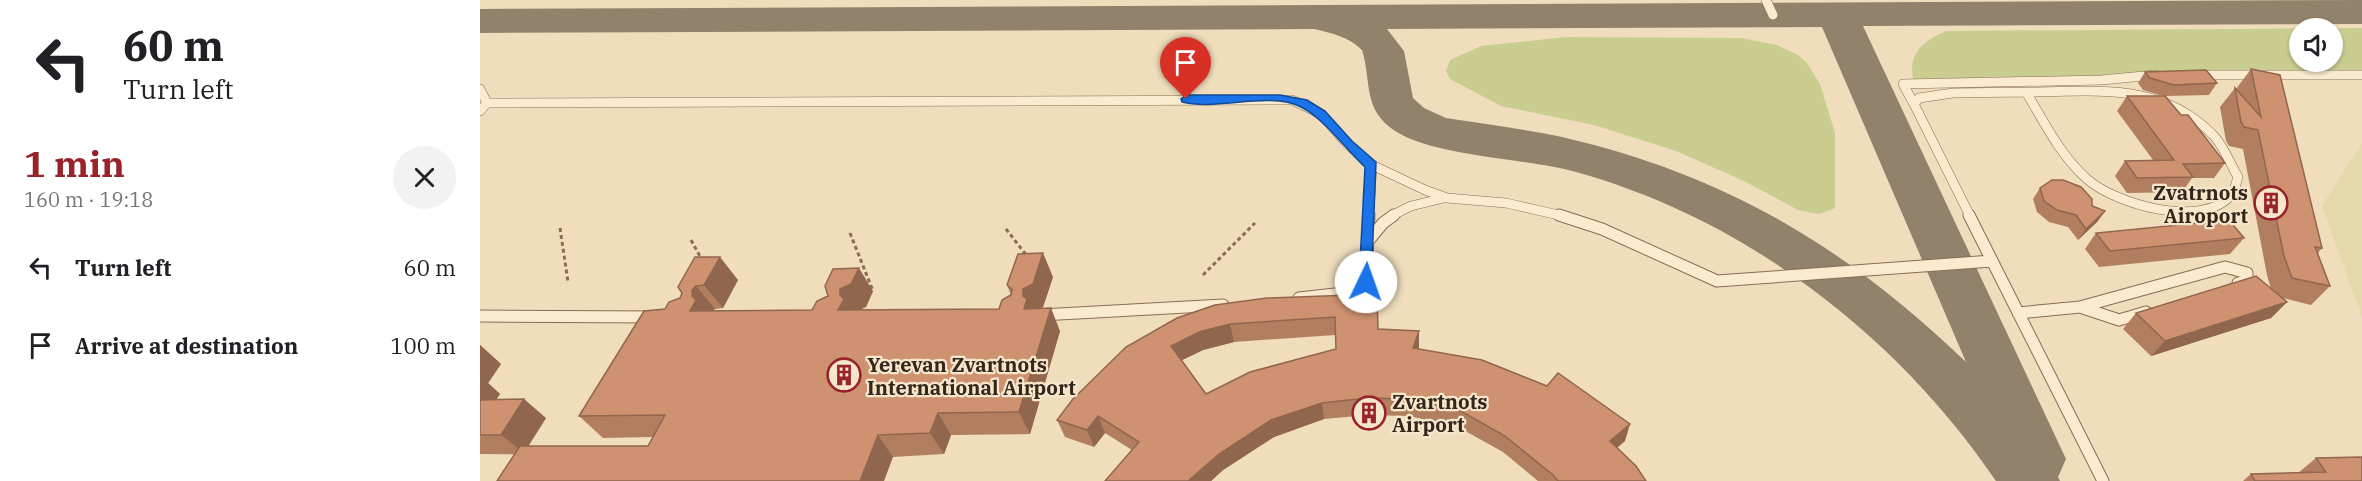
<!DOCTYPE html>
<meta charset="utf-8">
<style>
:root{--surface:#fff;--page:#f2f2f2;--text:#202124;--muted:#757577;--accent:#98232b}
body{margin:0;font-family:"IBM Plex Serif",serif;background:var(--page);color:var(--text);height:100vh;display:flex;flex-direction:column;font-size:22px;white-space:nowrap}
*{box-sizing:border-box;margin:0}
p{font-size:20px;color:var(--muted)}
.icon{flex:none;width:33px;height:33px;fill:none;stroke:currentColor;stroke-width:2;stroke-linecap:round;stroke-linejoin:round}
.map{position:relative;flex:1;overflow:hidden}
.drawer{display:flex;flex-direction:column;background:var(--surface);width:480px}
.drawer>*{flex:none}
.guide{background:#fff;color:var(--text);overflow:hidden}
.fabs{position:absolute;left:1809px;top:18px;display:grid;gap:12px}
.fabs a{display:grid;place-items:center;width:54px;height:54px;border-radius:50%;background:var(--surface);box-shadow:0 2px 4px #0004;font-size:30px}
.pin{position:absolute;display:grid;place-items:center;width:51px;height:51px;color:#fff;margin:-62px -26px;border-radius:50% 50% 50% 0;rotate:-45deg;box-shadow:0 0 6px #0007}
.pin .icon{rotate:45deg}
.me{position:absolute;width:66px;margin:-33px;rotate:3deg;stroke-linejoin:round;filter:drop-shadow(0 0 4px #0008)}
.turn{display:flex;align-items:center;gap:21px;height:126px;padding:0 24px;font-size:27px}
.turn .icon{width:78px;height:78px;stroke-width:2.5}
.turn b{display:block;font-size:42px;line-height:51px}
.round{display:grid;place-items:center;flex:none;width:63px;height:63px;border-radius:32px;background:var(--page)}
.head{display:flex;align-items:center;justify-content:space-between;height:102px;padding:0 24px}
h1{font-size:36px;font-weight:700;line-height:45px;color:var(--accent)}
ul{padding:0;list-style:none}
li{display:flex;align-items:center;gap:18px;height:78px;padding:0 24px}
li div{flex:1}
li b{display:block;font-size:22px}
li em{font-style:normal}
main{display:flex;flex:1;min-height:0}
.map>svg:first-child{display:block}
.farmland{fill:#e5d8a9}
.green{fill:#cacd90;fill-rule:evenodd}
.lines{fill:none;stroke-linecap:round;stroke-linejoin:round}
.taxiway{fill:#92826c;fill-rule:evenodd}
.lane-far1-casing{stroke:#876d55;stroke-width:10}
.lane-casing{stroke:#876d55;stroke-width:13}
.path{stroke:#876d55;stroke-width:3;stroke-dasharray:4 3;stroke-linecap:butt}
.lane-far1{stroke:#faebcf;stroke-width:9}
.lane{stroke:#faebcf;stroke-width:11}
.wall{fill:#b27e60;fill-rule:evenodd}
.shaded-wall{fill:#91664e}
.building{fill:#cf9270;stroke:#91664e;stroke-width:1.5;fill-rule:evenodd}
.route{fill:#1a73e8;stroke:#114b97;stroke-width:1.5}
.labels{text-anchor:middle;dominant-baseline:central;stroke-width:4.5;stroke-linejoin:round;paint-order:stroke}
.poi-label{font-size:20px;font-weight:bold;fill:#35261b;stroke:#f6e7cc;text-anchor:start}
</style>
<main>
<section class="drawer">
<div class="guide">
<div class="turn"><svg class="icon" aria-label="left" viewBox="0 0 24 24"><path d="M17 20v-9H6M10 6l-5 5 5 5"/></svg><div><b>60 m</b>Turn left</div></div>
</div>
<div class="head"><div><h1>1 min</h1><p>160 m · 19:18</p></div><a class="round"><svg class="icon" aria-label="close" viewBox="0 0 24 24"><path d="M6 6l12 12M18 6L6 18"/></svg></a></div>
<ul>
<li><svg class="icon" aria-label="left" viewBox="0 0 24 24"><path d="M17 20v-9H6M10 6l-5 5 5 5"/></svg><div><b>Turn left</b></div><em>60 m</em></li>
<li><svg class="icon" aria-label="arrive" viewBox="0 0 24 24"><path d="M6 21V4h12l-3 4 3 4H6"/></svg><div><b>Arrive at destination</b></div><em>100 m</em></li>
</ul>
</section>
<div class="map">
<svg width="1882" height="481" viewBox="0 0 1882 481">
<rect width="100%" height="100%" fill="#efddbc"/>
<path class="farmland" d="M 1882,143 L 1882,317 L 1842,206 Z"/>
<path class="green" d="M 1882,28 L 1882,72 L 1433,79 C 1428,52 1444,41 1466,31 ZM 1820,28 L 1852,28 L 1852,62 L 1820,62 Z
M 1085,37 L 1261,38 L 1297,45 L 1318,55 L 1327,63 L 1340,84 L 1355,133 L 1355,208 L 1339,214 L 1318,210 L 1264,181 L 1196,151 L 1114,125 L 1021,106 L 970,79 L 966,71 L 970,60 L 1001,46 Z"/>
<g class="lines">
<path class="taxiway" d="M 1882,0 L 1882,24 L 1383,26 L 1586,459 L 1578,477 L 1580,481 L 1516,481 C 1418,336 1266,219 1096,172 C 1046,158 956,157 915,131 C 882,109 892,82 882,50 C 869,37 852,33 834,29 L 0,33 L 0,9 ZM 1342,27 L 1486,362 C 1366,247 1246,175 1082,137 C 1044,129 1005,124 966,118 L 944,108 L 933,98 L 924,51 L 907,29 Z"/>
<g class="lane-far1-casing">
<path id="lane-far1" d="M 1286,0 L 1293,15
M 1718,75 L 1882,75
M 0,89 L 7,103
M 1546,92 C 1614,92 1680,81 1732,134 C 1743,144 1750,164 1758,177 C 1756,183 1755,190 1752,194 C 1723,230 1635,204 1607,179 C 1580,155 1564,122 1546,92 Z
M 1434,104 L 1423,84 L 1621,80 L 1675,75
M 0,111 L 7,103 L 812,100 L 841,114 L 867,144 L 892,165 L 945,190 L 967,198 L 1026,203 L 1083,216
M 889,216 L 892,165
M 911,216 L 931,206 L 964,198
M 1490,216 L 1434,104 L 1439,98 L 1473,93 L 1546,92"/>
</g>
<g class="lane-casing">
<path id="lane" d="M 1079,215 L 1122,229 L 1237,281 L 1512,261
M 1489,215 L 1623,481
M 889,240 L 903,223 L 914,215
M 819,298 L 873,292 L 886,282 L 889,215
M 1600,307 L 1639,320 L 1666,312
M 1538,313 L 1600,307 L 1745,267 L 1767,273 L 1767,281 L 1758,283
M 561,315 L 743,305
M 0,316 L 174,317"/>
</g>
<path class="path" d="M 80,228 L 88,282
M 526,229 L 547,256
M 370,233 L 393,291
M 211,240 L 222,260
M 723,275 L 775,223"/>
<use href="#lane-far1" class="lane-far1"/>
<use href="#lane" class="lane"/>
</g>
<path class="wall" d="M 1771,69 L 1842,248 L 1838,253 L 1850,286 L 1831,305 L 1803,298 L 1807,302 L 1791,318 L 1671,356 L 1643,329 L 1656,313 L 1791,289 L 1787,275 L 1763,149 L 1749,146 L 1746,141 L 1740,107 L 1755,88 L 1757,90 L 1756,89 Z
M 1665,72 L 1737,83 L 1729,95 L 1686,96 L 1701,115 L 1745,163 L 1734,178 L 1712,178 L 1702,192 L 1647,193 L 1635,176 L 1645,161 L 1673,160 L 1637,111 L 1647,96 L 1683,96 L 1663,90 L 1658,83 Z
M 1560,188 L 1612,206 L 1625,211 L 1617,222 L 1598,240 L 1588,227 L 1569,222 L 1557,212 L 1553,199 Z
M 1616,233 L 1764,238 L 1750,254 L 1619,267 L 1605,249 Z
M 573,277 L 563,307 L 559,309 L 580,331 L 550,434 L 471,435 L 464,454 L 413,457 L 0,454 L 0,345 L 21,364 L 8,383 L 20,394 L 16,400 L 66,418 L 48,446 L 168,446 L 173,437 L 123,438 L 99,416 L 185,309 L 200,298 L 202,293 L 198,287 L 258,280 L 243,308 L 235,309 L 232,311 L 332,310 L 393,291 L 386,307 L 378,310 L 519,309 L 531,295 L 527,285 Z
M 787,298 L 899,329 L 939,349 L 1145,441 L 1137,448 L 1166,481 L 1058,481 L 1023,452 L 978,427 L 929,416 L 888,415 L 844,419 L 794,437 L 743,470 L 731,481 L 625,481 L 652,450 L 625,433 L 614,447 L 585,437 L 577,420 ZM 855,335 L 856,349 L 726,394 L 702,360 L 723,350 L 754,342 Z
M 1836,458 L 1882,481 L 1763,481 L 1771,474 L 1818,473 Z"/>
<path class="shaded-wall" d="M 1625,211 L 1617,222 L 1598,240 L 1606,229 Z
M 563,253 L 573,277 L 563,307 L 553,312 L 544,309 L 543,289 Z
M 240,257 L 258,280 L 243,308 L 224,285 Z
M 379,268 L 393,291 L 386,307 L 375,312 L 358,310 L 360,289 Z
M 216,286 L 235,309 L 231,313 L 210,311 L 212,290 Z
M 1807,302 L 1791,318 L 1671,356 L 1685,341 Z
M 571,308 L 580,331 L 550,434 L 539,412 Z
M 750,324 L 754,342 L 723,350 L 696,363 L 691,346 L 719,332 Z
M 939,331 L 939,349 L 933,348 Z
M 0,345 L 21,364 L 8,383 L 20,394 L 2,419 L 0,417 Z
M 44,399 L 66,418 L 44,453 L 21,435 Z
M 842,403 L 844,419 L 794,437 L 743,470 L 731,481 L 708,481 L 739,454 L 791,420 Z
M 458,413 L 471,435 L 464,454 L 450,433 Z
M 618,416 L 625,433 L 614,447 L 607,430 Z
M 1150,424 L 1145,441 L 1125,457 L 1130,441 Z
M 398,435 L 413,457 L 404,481 L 380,481 Z"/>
<path class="building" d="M 1771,69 L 1800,75 L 1842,248 L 1835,247 L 1850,286 L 1812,278 L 1804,256 L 1778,130 L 1764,127 L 1761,122 L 1755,88 L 1781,117 Z
M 1726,70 L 1737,83 L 1694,85 L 1670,78 L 1665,72 Z
M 1647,96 L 1685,96 L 1701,115 L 1708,115 L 1745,163 L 1703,164 L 1713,177 L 1657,178 L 1645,161 L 1694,160 Z
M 1572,180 L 1583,180 L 1601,187 L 1612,199 L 1612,206 L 1625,211 L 1606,229 L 1596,215 L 1577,210 L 1564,201 L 1560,188 Z
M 1749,220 L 1764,238 L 1630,251 L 1616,233 Z
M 563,253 L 553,284 L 543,289 L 543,296 L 547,299 L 544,309 L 571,308 L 539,412 L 458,413 L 450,433 L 398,435 L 380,481 L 17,481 L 40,446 L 168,446 L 185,415 L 99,416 L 164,311 L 185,309 L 189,302 L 200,298 L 202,293 L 198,287 L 215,257 L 240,257 L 224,285 L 216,286 L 212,290 L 212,296 L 216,300 L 210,311 L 332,310 L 337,301 L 348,296 L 345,286 L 353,269 L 379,268 L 371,284 L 360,289 L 360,295 L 364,299 L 358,310 L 519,309 L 522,300 L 531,295 L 532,289 L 527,285 L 538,254 Z
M 1776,276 L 1807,302 L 1685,341 L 1656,313 Z
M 897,294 L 898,329 L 939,331 L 933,348 L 1002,360 L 1067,386 L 1078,373 L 1150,424 L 1130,441 L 1156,466 L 1166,481 L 1078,481 L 1073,475 L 1025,436 L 979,410 L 929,399 L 887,398 L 842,403 L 791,420 L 739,454 L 708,481 L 625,481 L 659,442 L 618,416 L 607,430 L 577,420 L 593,399 L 646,347 L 697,318 L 735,305 L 787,298 ZM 855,317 L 856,349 L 770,372 L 726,394 L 691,346 L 719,332 L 750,324 Z
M 44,399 L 21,435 L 0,435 L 0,400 Z
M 1882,457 L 1882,481 L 1775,481 L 1771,474 L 1846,472 L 1836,458 Z"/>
<path class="route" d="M 706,95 L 800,95 L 827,100 L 845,111 L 872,141 L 896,162 L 891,286 L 886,288 L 879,282 L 885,167 C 865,149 845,119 821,107 C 789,91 737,111 702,102 L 701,99 Z"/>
<defs>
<g id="building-ring" transform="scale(1.725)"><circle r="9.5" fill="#f6e7cc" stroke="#98232b" stroke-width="1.5"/><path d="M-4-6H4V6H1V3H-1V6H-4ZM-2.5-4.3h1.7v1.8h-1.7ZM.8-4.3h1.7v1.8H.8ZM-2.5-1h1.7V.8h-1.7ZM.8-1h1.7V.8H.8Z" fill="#98232b"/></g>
</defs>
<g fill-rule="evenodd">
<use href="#building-ring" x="1791" y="203"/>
<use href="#building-ring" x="364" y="375"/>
<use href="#building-ring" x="889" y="413"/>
</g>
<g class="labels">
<g class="poi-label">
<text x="1768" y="192" text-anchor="end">Zvatrnots<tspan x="1768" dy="23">Airoport</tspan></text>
<text x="387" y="364">Yerevan Zvartnots<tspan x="387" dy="23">International Airport</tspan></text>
<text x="912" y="401">Zvartnots<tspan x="912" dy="23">Airport</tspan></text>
</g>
</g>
</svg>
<div class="fabs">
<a><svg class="icon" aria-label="sound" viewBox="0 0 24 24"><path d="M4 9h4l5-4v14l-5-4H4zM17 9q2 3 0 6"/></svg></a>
</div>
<div class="pin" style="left:706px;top:99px;background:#d93025"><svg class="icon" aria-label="arrive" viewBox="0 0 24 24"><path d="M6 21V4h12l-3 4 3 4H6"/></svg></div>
<svg class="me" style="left:886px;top:282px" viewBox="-20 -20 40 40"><circle r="19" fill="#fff"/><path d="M0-13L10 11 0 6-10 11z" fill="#1a73e8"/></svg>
</div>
</main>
